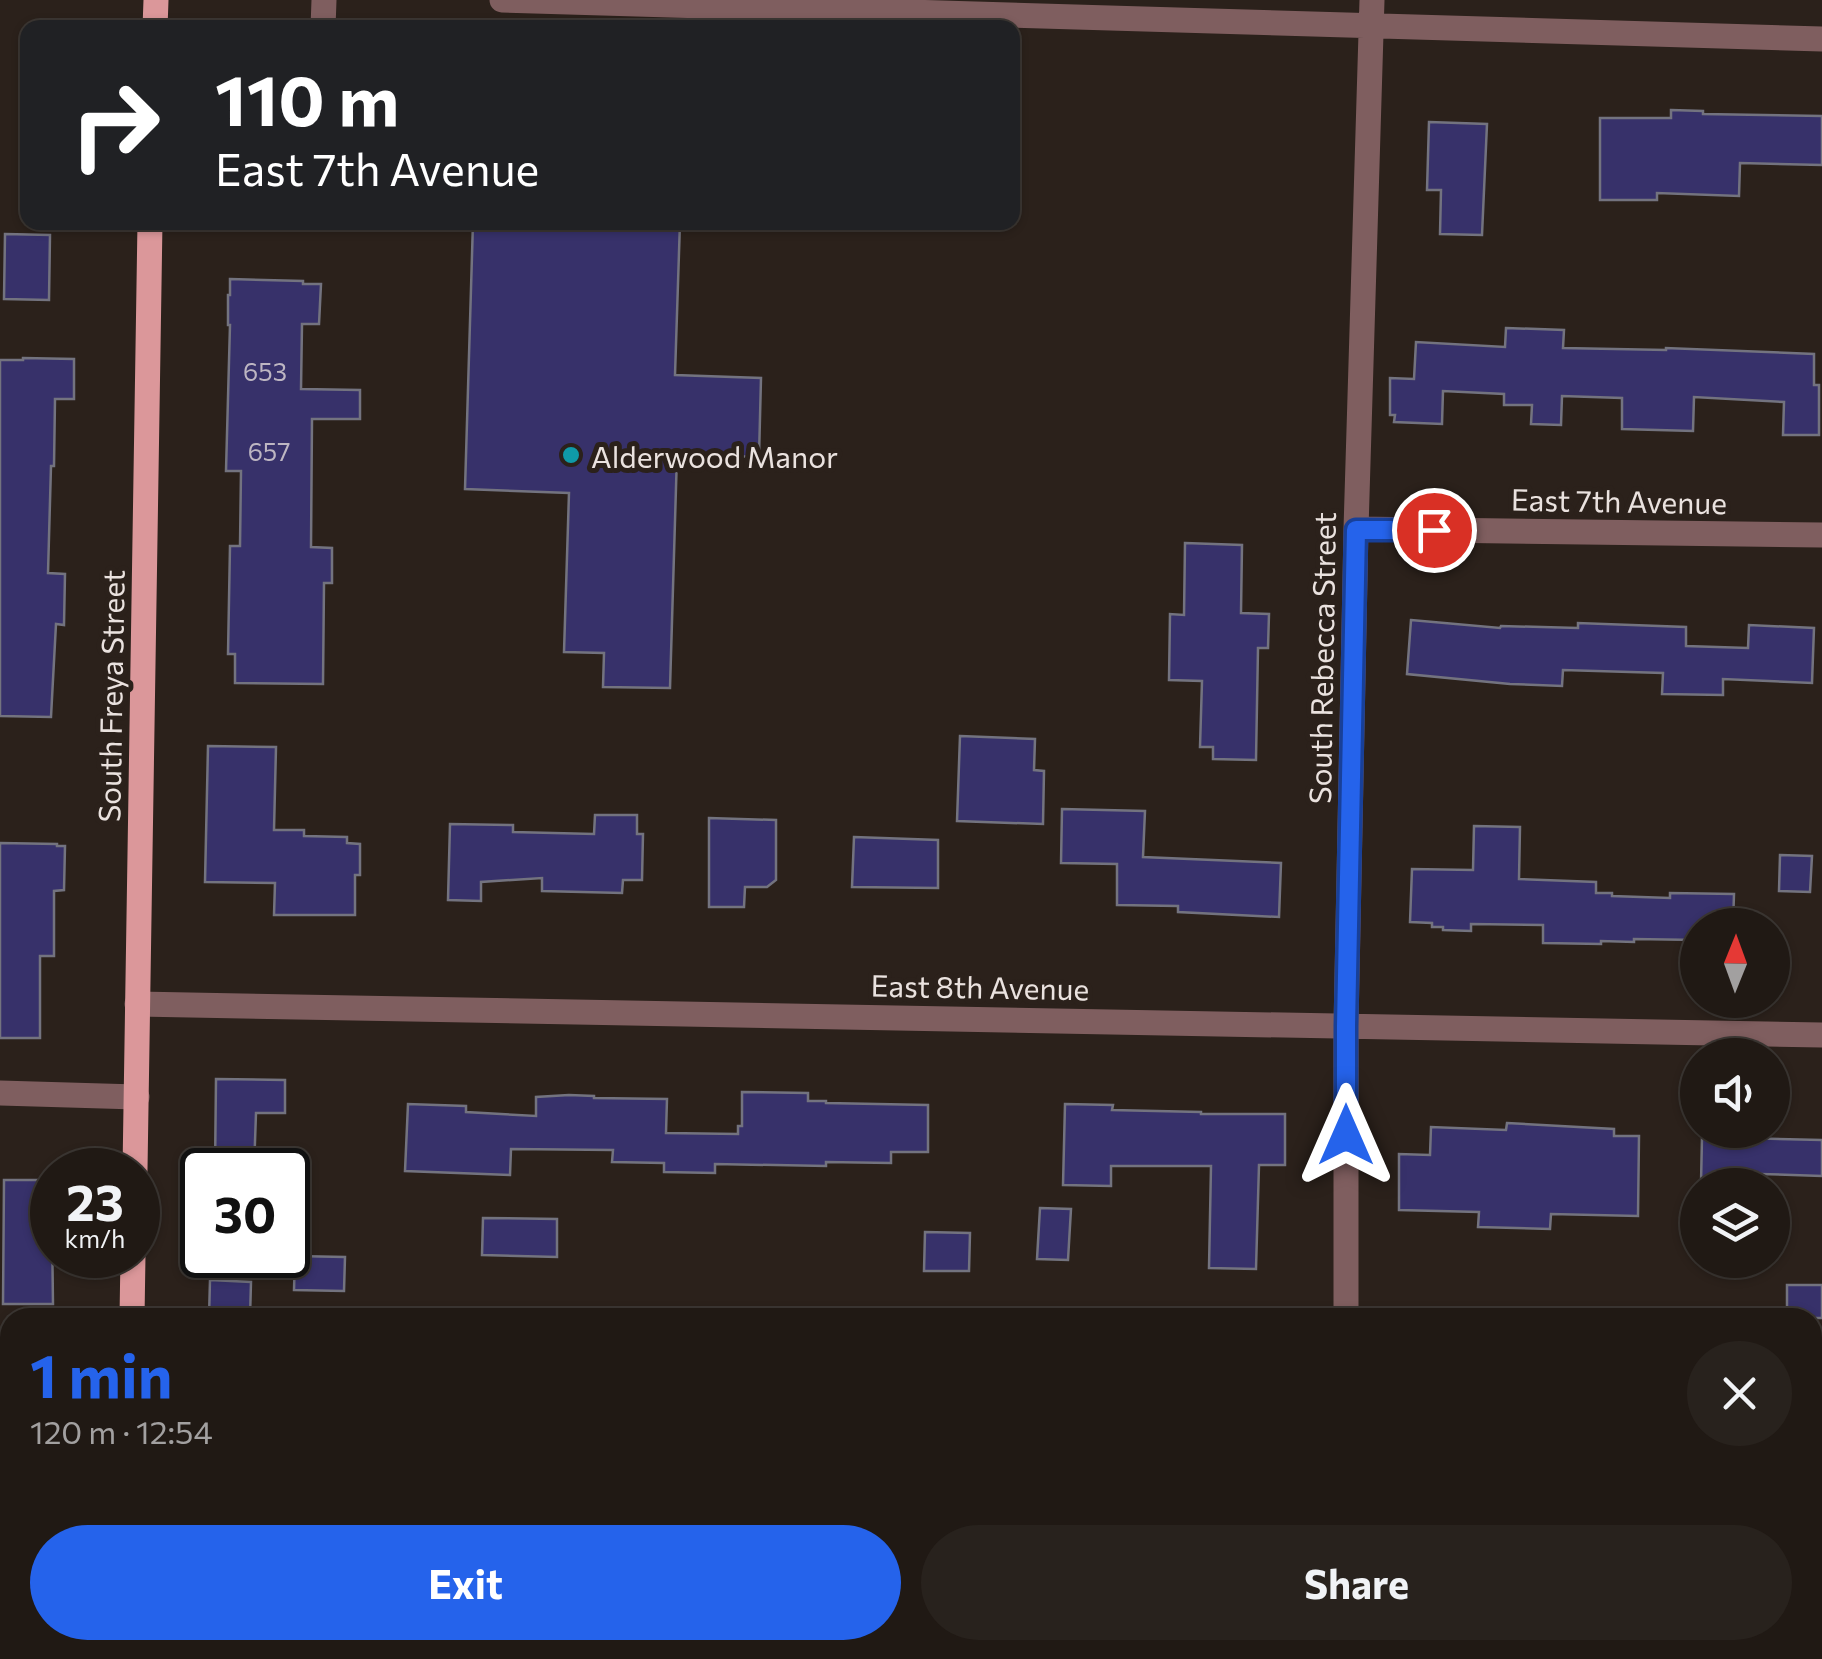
<!DOCTYPE html>
<meta charset="utf-8">
<style>
:root{--surface:#201914;--page:#28221d;--text:#f1f3f6;--muted:#a2a0a0;--line:#3d3834;--accent:#2563eb}
body{margin:0;font-family:Commissioner,sans-serif;background:var(--page);color:var(--text);height:100vh;display:flex;flex-direction:column;font-size:38px;white-space:nowrap}
*{box-sizing:border-box;margin:0}
p{font-size:32px;color:var(--muted)}
.icon{flex:none;width:55px;height:55px;fill:none;stroke:currentColor;stroke-width:2;stroke-linecap:round;stroke-linejoin:round}
.map{position:relative;flex:1;overflow:hidden}
.drawer{position:absolute;left:0px;top:1308px;width:1822px;height:352px;display:flex;flex-direction:column;background:var(--surface);border-radius:30px 30px 0 0;box-shadow:0 2px 8px #0004,0 0 0 2px var(--line)}
.drawer>*{flex:none}
.top-card{position:absolute;left:20px;top:20px;width:1000px;height:210px;border-radius:20px;box-shadow:0 2px 8px #0004,0 0 0 2px var(--line);background:#202124;color:#fff;overflow:hidden}
.needle{width:65px;rotate:1deg}
.controls{position:absolute;left:1680px;top:908px;display:grid;gap:20px}
.controls a{display:grid;place-items:center;width:110px;height:110px;border-radius:50%;background:var(--surface);box-shadow:0 2px 8px #0004,0 0 0 2px var(--line);font-size:50px}
.speed{position:absolute;left:30px;top:1148px;display:flex;gap:20px;font-size:50px;font-weight:700;text-align:center}
.speed>*{display:grid;place-content:center;width:130px;height:130px;border-radius:50%;background:var(--surface);box-shadow:0 2px 8px #0004,0 0 0 2px var(--line);line-height:1}
.speed small{font-size:25px;font-weight:400}
.speed .limit{border:5px solid #111;border-radius:15px;background:#fff;color:#111}
.pin{position:absolute;display:grid;place-items:center;width:85px;height:85px;color:#fff;margin:-42px;border:5px solid #fff;border-radius:50%;box-shadow:0 2px 10px #0007}
.me{position:absolute;width:110px;margin:-55px;rotate:0deg;stroke-linejoin:round;filter:drop-shadow(0 0 8px #0008)}
.turn{display:flex;align-items:center;gap:35px;height:210px;padding:0 30px;font-size:45px}
.turn .icon{width:130px;height:130px;stroke-width:2.5}
.turn b{display:block;font-size:70px;line-height:85px}
.round{display:grid;place-items:center;flex:none;width:105px;height:105px;border-radius:52px;background:var(--page)}
.summary{display:flex;align-items:center;justify-content:space-between;height:170px;padding:0 30px}
h1{font-size:60px;font-weight:700;line-height:75px;color:var(--accent)}
.button{display:flex;gap:20px;margin-top:auto;padding:20px 30px}
.button a{flex:1;height:115px;border-radius:60px;background:var(--accent);color:#fff;font-size:40px;font-weight:700;line-height:115px;text-align:center}
.button a+a{background:var(--page);color:var(--text)}
.map>svg:first-child{display:block}
.building{fill:#37316a;stroke:#73737f;stroke-width:2.5}
.lines{fill:none;stroke-linecap:round;stroke-linejoin:round}
.minor{stroke:#7f5e5f;stroke-width:25}
.major{stroke:#db979a;stroke-width:25}
.route-casing{stroke:#184099;stroke-width:25}
.route{stroke:#2563eb;stroke-width:18}
.culture-dot{fill:#0f9aa8;stroke:#2b211b;stroke-width:4}
.labels{text-anchor:middle;dominant-baseline:central;stroke-width:10;stroke-linejoin:round;paint-order:stroke}
.number-label{font-size:25px;fill:#bdb6c2}
.poi-label{font-size:30px;fill:#eae2df;stroke:#2b211b;text-anchor:start}
.street-label{font-size:30px;fill:#eae2df;stroke:#2b211b}
</style>
<div class="map">
<svg width="1822" height="1659" viewBox="0 0 1822 1659">
<rect width="100%" height="100%" fill="#2b211b"/>
<path class="building" d="M 1671,110 L 1703,111 L 1703,114 L 1822,116 L 1822,165 L 1740,163 L 1739,196 L 1657,193 L 1657,200 L 1600,200 L 1600,118 L 1671,118 Z
M 1429,122 L 1487,124 L 1482,235 L 1440,234 L 1441,190 L 1427,190 Z
M 473,222 L 680,222 L 675,375 L 761,378 L 759,457 L 677,454 L 670,688 L 603,687 L 604,653 L 564,652 L 569,493 L 465,489 Z
M 5,234 L 50,235 L 49,300 L 4,299 Z
M 230,279 L 303,281 L 303,284 L 321,284 L 319,324 L 302,324 L 301,389 L 360,390 L 360,419 L 312,419 L 311,547 L 332,548 L 332,583 L 324,583 L 323,684 L 235,683 L 235,654 L 228,654 L 230,546 L 240,546 L 241,471 L 226,471 L 230,325 L 228,325 L 228,295 L 230,295 Z
M 1506,328 L 1564,330 L 1563,348 L 1666,350 L 1666,348 L 1814,354 L 1814,385 L 1819,385 L 1819,435 L 1783,435 L 1784,402 L 1694,397 L 1693,431 L 1622,429 L 1622,398 L 1562,396 L 1561,425 L 1531,424 L 1532,405 L 1504,405 L 1504,394 L 1443,391 L 1442,424 L 1394,422 L 1395,415 L 1390,415 L 1390,378 L 1414,379 L 1416,342 L 1505,347 Z
M 23,358 L 74,359 L 74,399 L 55,399 L 54,466 L 51,466 L 48,573 L 65,574 L 64,625 L 56,624 L 51,717 L 0,716 L 0,360 L 23,360 Z
M 1185,543 L 1242,545 L 1241,613 L 1269,614 L 1268,648 L 1258,648 L 1256,760 L 1213,759 L 1213,747 L 1200,747 L 1202,681 L 1169,680 L 1170,614 L 1184,615 Z
M 1411,620 L 1500,628 L 1501,626 L 1578,628 L 1578,623 L 1686,627 L 1686,646 L 1748,648 L 1749,625 L 1814,628 L 1812,683 L 1723,679 L 1723,695 L 1662,694 L 1663,673 L 1563,670 L 1562,686 L 1510,684 L 1407,674 Z
M 960,736 L 1035,739 L 1034,770 L 1044,771 L 1043,824 L 957,821 Z
M 208,746 L 276,747 L 274,830 L 304,830 L 304,836 L 347,837 L 347,843 L 360,844 L 360,875 L 355,875 L 355,915 L 274,915 L 275,883 L 205,882 Z
M 1062,809 L 1145,811 L 1143,857 L 1281,863 L 1279,917 L 1178,912 L 1178,906 L 1117,905 L 1117,864 L 1061,863 Z
M 595,815 L 637,815 L 637,834 L 643,834 L 642,880 L 623,880 L 622,893 L 542,891 L 542,878 L 481,882 L 481,901 L 448,900 L 450,824 L 513,825 L 513,832 L 594,834 Z
M 709,818 L 776,820 L 776,880 L 767,887 L 745,887 L 744,907 L 709,907 Z
M 1474,826 L 1520,827 L 1519,879 L 1596,882 L 1596,893 L 1612,893 L 1612,896 L 1670,898 L 1670,893 L 1734,894 L 1733,925 L 1698,925 L 1698,940 L 1634,939 L 1634,942 L 1601,941 L 1601,944 L 1543,943 L 1543,925 L 1471,924 L 1471,931 L 1443,930 L 1443,927 L 1432,927 L 1432,923 L 1410,922 L 1412,869 L 1473,870 Z
M 854,837 L 938,840 L 938,888 L 852,887 Z
M 0,843 L 57,844 L 57,846 L 65,846 L 64,890 L 54,891 L 54,956 L 40,956 L 40,1038 L 0,1038 Z
M 1780,855 L 1812,856 L 1810,892 L 1779,891 Z
M 216,1079 L 285,1080 L 285,1113 L 256,1113 L 254,1170 L 215,1170 Z
M 742,1092 L 808,1093 L 808,1101 L 826,1101 L 826,1103 L 928,1105 L 928,1152 L 891,1152 L 891,1163 L 826,1162 L 826,1166 L 715,1164 L 715,1173 L 664,1172 L 664,1163 L 612,1162 L 613,1150 L 511,1149 L 510,1175 L 405,1171 L 408,1104 L 466,1106 L 466,1112 L 536,1116 L 536,1097 L 569,1095 L 594,1096 L 594,1098 L 667,1099 L 666,1133 L 738,1134 L 738,1126 L 742,1126 Z
M 1065,1104 L 1113,1105 L 1112,1110 L 1201,1112 L 1201,1114 L 1285,1114 L 1285,1165 L 1259,1165 L 1256,1269 L 1209,1268 L 1211,1166 L 1111,1166 L 1111,1186 L 1063,1185 Z
M 1507,1123 L 1614,1129 L 1614,1136 L 1639,1136 L 1638,1216 L 1551,1214 L 1550,1229 L 1478,1227 L 1479,1212 L 1399,1210 L 1399,1154 L 1430,1155 L 1431,1127 L 1506,1130 Z
M 1702,1137 L 1822,1140 L 1822,1176 L 1761,1174 L 1761,1183 L 1701,1183 Z
M 4,1180 L 45,1180 L 44,1228 L 52,1228 L 53,1304 L 3,1304 Z
M 1040,1208 L 1071,1209 L 1068,1260 L 1037,1259 Z
M 483,1218 L 557,1219 L 557,1257 L 482,1255 Z
M 925,1232 L 970,1233 L 969,1271 L 924,1271 Z
M 295,1256 L 345,1257 L 344,1291 L 294,1290 Z
M 210,1280 L 251,1282 L 250,1318 L 209,1318 Z
M 1787,1285 L 1822,1285 L 1822,1318 L 1787,1318 Z"/>
<g class="lines">
<path class="minor" d="M 502,0 L 1822,39
M 323,28 L 324,0
M 1356,529 L 1822,535
M 137,1004 L 1822,1035
M 0,1093 L 137,1097
M 1346,1318 L 1346,1026 L 1356,529 L 1372,0
M 0,1380 L 10,1380
M 1812,1541 L 1822,1541
M 0,1651 L 125,1654
M 1342,1659 L 1342,1650"/>
<path class="major" d="M 155,28 L 156,0
M 135,1170 L 150,222
M 132,1318 L 133,1255
M 125,1659 L 125,1650"/>
</g>
<g class="lines">
<g class="route-casing">
<path id="route" d="M 1346,1135 L 1346,1026 L 1356,530 L 1434,530"/>
</g>
<use href="#route" class="route"/>
</g>
<circle class="culture-dot" cx="571" cy="455" r="10"/>
<g class="labels">
<g class="number-label">
<text x="265" y="371">653</text>
<text x="269" y="451">657</text>
</g>
<g class="poi-label">
<text x="591" y="455">Alderwood Manor</text>
</g>
<g class="street-label">
<text transform="translate(1619 500) rotate(1)">East 7th Avenue</text>
<text transform="translate(1321 658) rotate(-89)">South Rebecca Street</text>
<text transform="translate(110 696) rotate(-89)">South Freya Street</text>
<text transform="translate(980 986) rotate(1)">East 8th Avenue</text>
</g>
</g>
</svg>
<div class="controls">
<a><svg class="needle" viewBox="-14 -14 28 28"><path d="M0-13l5 13h-10z" fill="#e53935"/><path d="M0 13l5-13h-10z" fill="#a2a0a0"/></svg></a>
<a><svg class="icon" aria-label="sound" viewBox="0 0 24 24"><path d="M4 9h4l5-4v14l-5-4H4zM17 9q2 3 0 6"/></svg></a>
<a><svg class="icon" aria-label="layers" viewBox="0 0 24 24"><path d="M12 4l9 5-9 5-9-5zM3 14l9 5 9-5"/></svg></a>
</div>
<div class="speed"><div>23<small>km/h</small></div><div class="limit">30</div></div>
<div class="pin" style="left:1434px;top:530px;background:#d93025"><svg class="icon" aria-label="arrive" viewBox="0 0 24 24"><path d="M6 21V4h12l-3 4 3 4H6"/></svg></div>
<svg class="me" style="left:1346px;top:1135px" viewBox="-20 -20 40 40"><path d="M0-17L14 15 0 8-14 15z" fill="#2563eb" stroke="#fff" stroke-width="4"/></svg>
<div class="top-card">
<div class="turn"><svg class="icon" aria-label="right" viewBox="0 0 24 24"><path d="M7 20v-9h11M14 6l5 5-5 5"/></svg><div><b>110 m</b>East 7th Avenue</div></div>
</div>
<section class="drawer">
<div class="summary"><div><h1>1 min</h1><p>120 m · 12:54</p></div><a class="round"><svg class="icon" aria-label="close" viewBox="0 0 24 24"><path d="M6 6l12 12M18 6L6 18"/></svg></a></div>
<div class="button"><a>Exit</a><a>Share</a></div>
</section>
</div>
